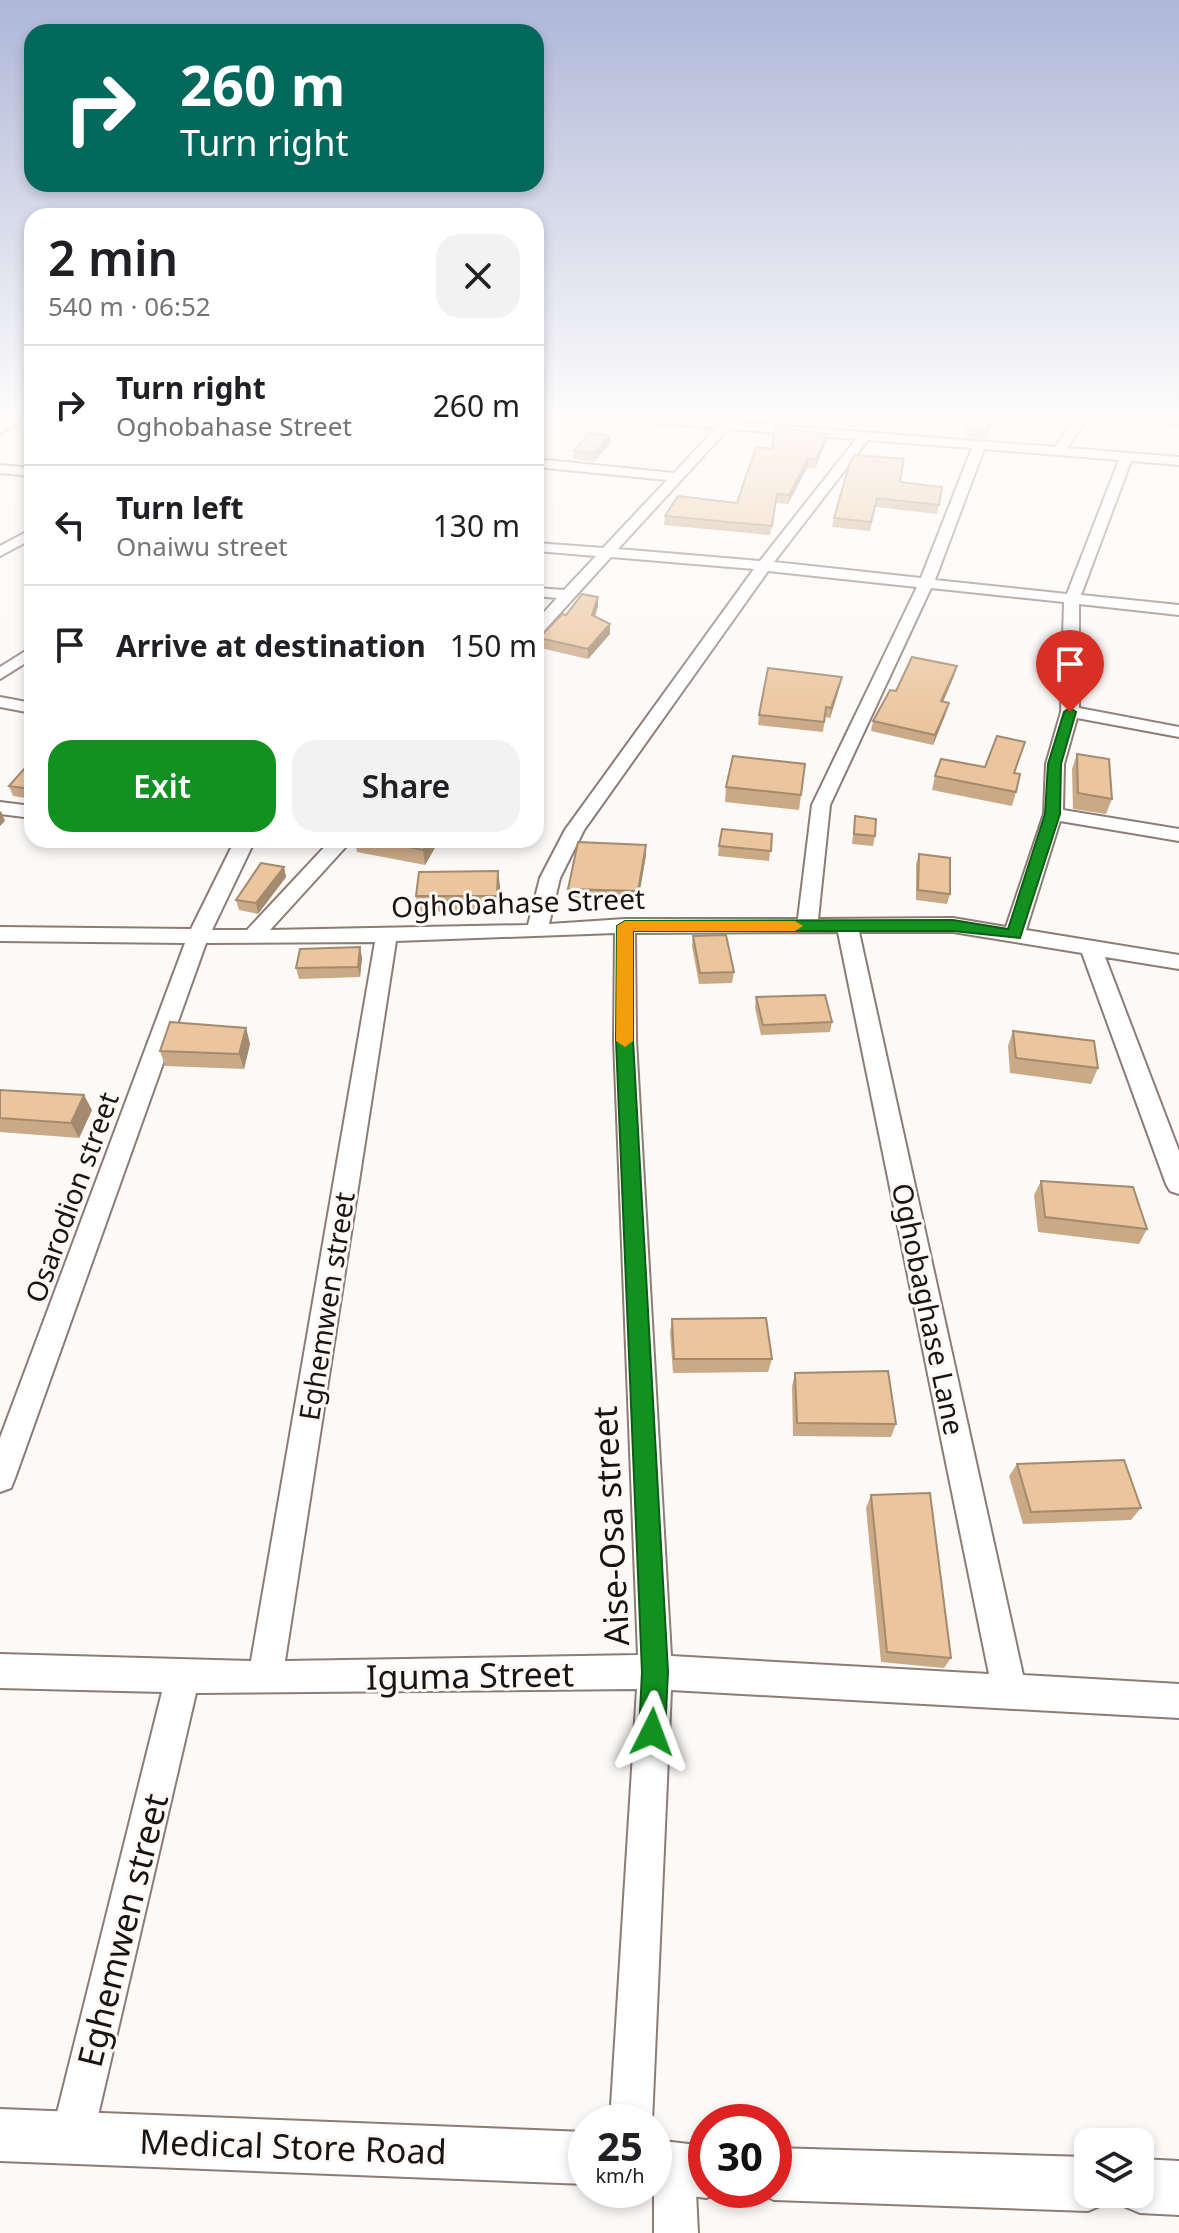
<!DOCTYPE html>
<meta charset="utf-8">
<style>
:root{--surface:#fff;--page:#f2f2f2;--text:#202124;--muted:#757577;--line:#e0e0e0;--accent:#129121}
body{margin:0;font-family:"Noto Sans",sans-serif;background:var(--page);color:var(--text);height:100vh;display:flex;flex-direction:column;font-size:30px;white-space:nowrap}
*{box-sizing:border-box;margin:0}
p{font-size:26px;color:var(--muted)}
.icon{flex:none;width:44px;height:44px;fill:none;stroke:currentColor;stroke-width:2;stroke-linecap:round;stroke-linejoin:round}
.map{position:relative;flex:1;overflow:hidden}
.sheet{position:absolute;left:24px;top:208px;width:520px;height:640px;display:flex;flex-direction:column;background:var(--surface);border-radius:24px;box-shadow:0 4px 12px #0003}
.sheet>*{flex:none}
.hud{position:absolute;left:24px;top:24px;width:520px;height:168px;border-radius:24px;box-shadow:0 4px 12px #0003;background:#00695c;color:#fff;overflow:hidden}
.fabs{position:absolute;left:1074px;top:2128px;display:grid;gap:16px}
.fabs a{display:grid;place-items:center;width:80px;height:80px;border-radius:16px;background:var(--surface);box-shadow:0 4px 12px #0003;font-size:40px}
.speed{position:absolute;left:568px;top:2104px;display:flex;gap:16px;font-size:40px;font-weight:700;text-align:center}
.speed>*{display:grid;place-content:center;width:104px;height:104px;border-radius:50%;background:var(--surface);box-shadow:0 4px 12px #0003;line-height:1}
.speed small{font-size:20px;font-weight:400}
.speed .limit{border:12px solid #d22;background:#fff;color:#111}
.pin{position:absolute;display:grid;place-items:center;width:68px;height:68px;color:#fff;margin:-82px -34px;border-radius:50% 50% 50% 0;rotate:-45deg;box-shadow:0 0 8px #0007}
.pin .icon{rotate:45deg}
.me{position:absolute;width:88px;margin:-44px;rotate:3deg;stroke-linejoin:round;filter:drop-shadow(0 0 6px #0008)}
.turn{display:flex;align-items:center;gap:28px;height:168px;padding:0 24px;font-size:36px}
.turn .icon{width:104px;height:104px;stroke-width:2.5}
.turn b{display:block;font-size:56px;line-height:68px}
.round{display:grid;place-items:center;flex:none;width:84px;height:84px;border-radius:24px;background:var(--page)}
.summary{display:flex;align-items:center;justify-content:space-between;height:136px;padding:0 24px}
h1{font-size:48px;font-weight:600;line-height:60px}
.cta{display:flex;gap:16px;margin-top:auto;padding:16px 24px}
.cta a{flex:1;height:92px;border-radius:24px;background:var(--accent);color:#fff;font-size:32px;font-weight:600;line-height:92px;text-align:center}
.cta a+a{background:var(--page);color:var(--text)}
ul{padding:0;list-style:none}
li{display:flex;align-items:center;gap:24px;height:120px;padding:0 24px;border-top:2px solid var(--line)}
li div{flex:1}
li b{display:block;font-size:30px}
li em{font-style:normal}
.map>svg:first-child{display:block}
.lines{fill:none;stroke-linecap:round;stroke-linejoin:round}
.minor-casing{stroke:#8c7c74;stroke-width:4}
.tertiary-casing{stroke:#8c7c74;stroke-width:4}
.minor{fill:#fff;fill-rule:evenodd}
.tertiary{fill:#fff;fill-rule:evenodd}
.wall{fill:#caa987}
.shaded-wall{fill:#a48a6e}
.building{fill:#ebc59d;stroke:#a48a6e;stroke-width:2}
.route{fill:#129121;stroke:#0c5e15;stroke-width:2}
.slow{fill:#f59e0b}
.labels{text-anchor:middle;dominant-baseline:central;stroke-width:6;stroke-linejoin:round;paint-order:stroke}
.street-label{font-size:28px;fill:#1a1411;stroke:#fcf9f7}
.near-street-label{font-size:34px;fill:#1a1411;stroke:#fcf9f7}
</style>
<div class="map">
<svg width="1179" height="2233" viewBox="0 0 1179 2233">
<rect width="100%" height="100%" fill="#fcf9f7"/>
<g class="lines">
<g class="minor-casing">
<path id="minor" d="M 13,418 L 27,418 L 0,433 L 0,424 Z
M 634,418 L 680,418 L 1055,447 L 1076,418 L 1088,418 L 1067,448 L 1179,457 L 1179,465 L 1131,461 L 1081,595 L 1179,605 L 1179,615 L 1079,604 L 1079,708 L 1179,727 L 1179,737 L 1077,718 L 1064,764 L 1063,810 L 1179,829 L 1179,841 L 1060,821 L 1026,930 L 1179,955 L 1179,969 L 1105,957 L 1179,1151 L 1179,1194 L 1170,1191 L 1166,1184 L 1082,953 L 953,932 L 859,932 L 1023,1675 L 1179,1684 L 1179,1718 L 671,1690 L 652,2122 L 610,2122 L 637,1689 L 196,1693 L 93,2137 L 87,2152 L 72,2158 L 57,2152 L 51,2137 L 162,1692 L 0,1688 L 0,1654 L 251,1661 L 375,942 L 206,943 L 15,1478 L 11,1488 L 0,1492 L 0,1438 L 185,943 L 0,941 L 0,927 L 191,929 L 235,840 L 255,840 L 212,930 L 247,930 L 331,840 L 352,840 L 270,930 L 528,925 L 540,878 L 565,830 L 754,569 L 611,557 L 542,633 L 536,635 L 536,621 L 557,598 L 536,596 L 536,588 L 564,590 L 596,556 L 536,551 L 536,543 L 603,548 L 667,480 L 536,467 L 536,459 L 674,473 L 716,428 L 640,422 ZM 728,429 L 856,439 L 760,561 L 618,549 ZM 868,440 L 972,448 L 921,578 L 774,562 ZM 984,449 L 1119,460 L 1067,594 L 935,580 ZM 768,571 L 917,587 L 812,805 L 798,919 L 625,919 L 549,924 L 560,878 L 584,830 ZM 931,588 L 1064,602 L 1061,712 L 1046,764 L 1044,814 L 1006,927 L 953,918 L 818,919 L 830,805 ZM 838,932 L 989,1674 L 671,1656 L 636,1040 L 635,933 ZM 615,933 L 614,1040 L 638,1655 L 285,1661 L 396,941 Z
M 0,465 L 32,468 L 32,476 L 0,473 Z
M 32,529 L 32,539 L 0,556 L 0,546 Z
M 32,647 L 32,659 L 0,679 L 0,667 Z
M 0,697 L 32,703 L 32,713 L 0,707 Z
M 0,802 L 32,806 L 32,818 L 0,814 Z
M 674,2150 L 689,2156 L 695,2171 L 698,2233 L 654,2233 L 654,2168 L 659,2156 Z"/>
</g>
<g class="tertiary-casing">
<path id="tertiary" d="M 0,2109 L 586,2132 L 586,2184 L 0,2161 Z
M 654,2140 L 706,2146 L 706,2190 L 725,2191 L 706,2198 L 648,2190 L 654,2190 Z
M 774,2148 L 1088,2157 L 1088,2194 L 1110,2194 L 1107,2203 L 1088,2211 L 774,2200 L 754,2190 L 774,2190 Z
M 1140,2159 L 1179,2161 L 1179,2215 L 1140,2213 L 1121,2205 L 1117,2194 L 1140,2194 Z"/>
</g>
<use href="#minor" class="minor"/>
<use href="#tertiary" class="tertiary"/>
</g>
<path class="wall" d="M 756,418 L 779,418 L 777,422 L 756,421 Z
M 994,418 L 992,426 L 985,439 L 965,437 L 967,429 Z
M 1154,418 L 1179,418 L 1179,429 L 1151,425 Z
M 827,434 L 826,442 L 815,469 L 807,468 L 788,504 L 776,503 L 770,535 L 664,525 L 665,516 L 737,503 L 772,449 Z
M 610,444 L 594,462 L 574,459 L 574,451 Z
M 900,482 L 942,487 L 937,514 L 876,507 L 870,531 L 832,527 L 834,518 Z
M 598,597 L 598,606 L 595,617 L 610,634 L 588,659 L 540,648 L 539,638 L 566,615 Z
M 957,666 L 954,676 L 943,702 L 946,713 L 933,745 L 871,731 L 873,721 L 896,691 Z
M 840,686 L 830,718 L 825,717 L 823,732 L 758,725 L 759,715 Z
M 1025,742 L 1015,773 L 1016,792 L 1012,806 L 932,790 L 935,776 L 985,767 Z
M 1077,754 L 1112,799 L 1106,814 L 1073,809 L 1072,769 Z
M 32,760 L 32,799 L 13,796 L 9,786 Z
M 805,764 L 799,810 L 725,802 L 726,787 Z
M 855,816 L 875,836 L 873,846 L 852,844 Z
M 772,834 L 769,861 L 718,856 L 719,846 Z
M 355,840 L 437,840 L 437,844 L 425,865 L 357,852 Z
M 919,854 L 950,894 L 947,904 L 916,900 L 916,864 Z
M 646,855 L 638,901 L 569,899 L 568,889 Z
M 284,867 L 286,877 L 258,914 L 239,910 L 236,900 Z
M 500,886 L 498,911 L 418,912 L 416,896 Z
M 693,936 L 734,972 L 732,983 L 699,984 L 692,946 Z
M 360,947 L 362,958 L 360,977 L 299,979 L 296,968 Z
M 756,997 L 832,1022 L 830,1032 L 761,1035 L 755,1008 Z
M 246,1028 L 250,1044 L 244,1069 L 165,1066 L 160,1051 Z
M 1013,1031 L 1098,1068 L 1091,1084 L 1010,1073 L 1008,1046 Z
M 0,1090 L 92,1110 L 79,1138 L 0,1132 Z
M 1041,1181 L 1147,1229 L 1139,1244 L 1038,1232 L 1034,1195 Z
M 672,1319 L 772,1359 L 768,1372 L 673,1373 L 670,1333 Z
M 795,1373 L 896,1424 L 891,1437 L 793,1436 L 792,1386 Z
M 1017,1464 L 1141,1508 L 1131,1520 L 1023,1524 L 1009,1476 Z
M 871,1495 L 951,1658 L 944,1668 L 881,1662 L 866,1508 Z"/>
<path class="shaded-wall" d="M 542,418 L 549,418 L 536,433 L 536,425 Z
M 994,418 L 992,426 L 985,439 L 987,430 Z
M 827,434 L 826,442 L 815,469 L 816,460 Z
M 610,436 L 610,444 L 594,462 L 594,453 Z
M 808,459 L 807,468 L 788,504 L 789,495 Z
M 598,597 L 598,606 L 592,625 L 592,615 Z
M 610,624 L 610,634 L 588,659 L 588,649 Z
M 957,666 L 954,676 L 939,711 L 941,701 Z
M 842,677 L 840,686 L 830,718 L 831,708 Z
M 949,703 L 946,713 L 933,745 L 935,735 Z
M 1,811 L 5,821 L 0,826 L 0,812 Z
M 429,840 L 437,840 L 437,844 L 425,865 L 423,850 Z
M 646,845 L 646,855 L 638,901 L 638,891 Z
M 284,867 L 286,877 L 258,914 L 256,903 Z
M 498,871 L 500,886 L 498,911 L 497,896 Z
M 360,947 L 362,958 L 360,977 L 358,967 Z
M 246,1028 L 250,1044 L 244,1069 L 239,1054 Z
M 84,1095 L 92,1110 L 79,1138 L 71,1123 Z"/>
<path class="building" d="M 536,418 L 542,418 L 536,425 Z
M 973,418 L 994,418 L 987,430 L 967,429 Z
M 1154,418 L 1179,418 L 1179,422 Z
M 775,427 L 827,434 L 816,460 L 808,459 L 789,495 L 777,494 L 772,526 L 665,516 L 678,496 L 737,503 L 756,447 L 772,449 Z
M 589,433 L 610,436 L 594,453 L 574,451 Z
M 855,455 L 904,459 L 900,482 L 942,487 L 939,505 L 877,498 L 871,522 L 834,518 L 850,462 Z
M 582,594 L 598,597 L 592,615 L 610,624 L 588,649 L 539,638 L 562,614 L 566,615 Z
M 912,657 L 957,666 L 941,701 L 949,703 L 935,735 L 873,721 L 890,690 L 896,691 Z
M 768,668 L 842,677 L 831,708 L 826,707 L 824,722 L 759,715 Z
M 997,736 L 1025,742 L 1014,773 L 1020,774 L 1016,792 L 935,776 L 941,759 L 985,767 Z
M 1077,754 L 1109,759 L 1112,799 L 1078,793 Z
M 733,756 L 805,764 L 801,795 L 726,787 Z
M 32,760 L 32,789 L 9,786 Z
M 855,816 L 876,819 L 875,836 L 854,834 Z
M 722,829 L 772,834 L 771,851 L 719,846 Z
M 371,840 L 429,840 L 423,850 Z
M 578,842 L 646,845 L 638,891 L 568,889 Z
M 919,854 L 950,858 L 950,894 L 918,890 Z
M 261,863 L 284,867 L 256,903 L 236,900 Z
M 498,871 L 497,896 L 416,896 L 419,872 Z
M 726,935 L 734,972 L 700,973 L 693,936 Z
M 360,947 L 358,967 L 296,968 L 300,949 Z
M 825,995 L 832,1022 L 763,1025 L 756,997 Z
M 170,1022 L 246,1028 L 239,1054 L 160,1051 Z
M 1013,1031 L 1094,1041 L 1098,1068 L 1016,1058 Z
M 0,1090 L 84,1095 L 71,1123 L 0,1118 Z
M 1041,1181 L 1133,1187 L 1147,1229 L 1045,1217 Z
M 766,1318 L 772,1359 L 674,1359 L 672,1319 Z
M 888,1371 L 896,1424 L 797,1423 L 795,1373 Z
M 1124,1460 L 1141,1508 L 1031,1512 L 1017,1464 Z
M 930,1493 L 951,1658 L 887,1652 L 871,1495 Z"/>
<linearGradient id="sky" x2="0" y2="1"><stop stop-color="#adb7d8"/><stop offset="0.57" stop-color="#fefcfb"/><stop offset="1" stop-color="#fefcfb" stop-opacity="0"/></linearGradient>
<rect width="1179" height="730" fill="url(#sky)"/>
<path class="route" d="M 1070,708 L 1076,712 L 1061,764 L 1060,814 L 1020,938 L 953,931 L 633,931 L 633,1040 L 668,1672 L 665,1732 L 661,1741 L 652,1745 L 643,1741 L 639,1732 L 642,1672 L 616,1040 L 617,926 L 625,921 L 953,920 L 1008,929 L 1045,814 L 1048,764 L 1064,712 Z"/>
<path class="slow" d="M 625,921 L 795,921 L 803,926 L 795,931 L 633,931 L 633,1041 L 625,1047 L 616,1041 L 617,926 Z"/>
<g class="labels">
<g class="street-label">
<text transform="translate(518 902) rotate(-2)">Oghobahase Street</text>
<text transform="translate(71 1197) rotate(-70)">Osarodion street</text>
<text transform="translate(326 1306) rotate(-81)">Eghemwen street</text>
<text transform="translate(929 1309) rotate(78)">Oghobaghase Lane</text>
</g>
<g class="near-street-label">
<text transform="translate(610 1526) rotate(-93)">Aise-Osa street</text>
<text transform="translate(470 1675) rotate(-1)">Iguma Street</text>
<text transform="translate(122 1930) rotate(-76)">Eghemwen street</text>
<text transform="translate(293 2146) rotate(2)">Medical Store Road</text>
</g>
</g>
</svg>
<div class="fabs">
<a><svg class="icon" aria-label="layers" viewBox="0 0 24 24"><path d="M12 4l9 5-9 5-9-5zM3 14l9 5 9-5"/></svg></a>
</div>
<div class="speed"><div>25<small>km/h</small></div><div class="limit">30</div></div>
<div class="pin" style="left:1070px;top:712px;background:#d93025"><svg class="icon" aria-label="arrive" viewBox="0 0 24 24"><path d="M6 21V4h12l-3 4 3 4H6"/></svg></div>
<svg class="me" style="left:652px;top:1732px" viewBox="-20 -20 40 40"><path d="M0-17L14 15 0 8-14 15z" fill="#129121" stroke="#fff" stroke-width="4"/></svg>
<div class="hud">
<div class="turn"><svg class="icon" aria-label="right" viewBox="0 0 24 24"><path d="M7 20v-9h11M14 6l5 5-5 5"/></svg><div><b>260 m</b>Turn right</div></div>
</div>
<section class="sheet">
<div class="summary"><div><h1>2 min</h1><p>540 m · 06:52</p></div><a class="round"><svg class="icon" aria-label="close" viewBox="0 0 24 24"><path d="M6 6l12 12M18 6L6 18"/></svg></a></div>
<ul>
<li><svg class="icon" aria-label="right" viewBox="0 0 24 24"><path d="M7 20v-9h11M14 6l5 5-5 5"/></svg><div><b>Turn right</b><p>Oghobahase Street</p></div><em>260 m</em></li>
<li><svg class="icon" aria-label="left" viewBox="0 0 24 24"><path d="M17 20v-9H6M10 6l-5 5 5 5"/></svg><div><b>Turn left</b><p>Onaiwu street</p></div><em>130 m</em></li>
<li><svg class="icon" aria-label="arrive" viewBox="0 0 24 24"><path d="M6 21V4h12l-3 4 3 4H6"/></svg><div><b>Arrive at destination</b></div><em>150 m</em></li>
</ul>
<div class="cta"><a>Exit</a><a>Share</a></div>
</section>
</div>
